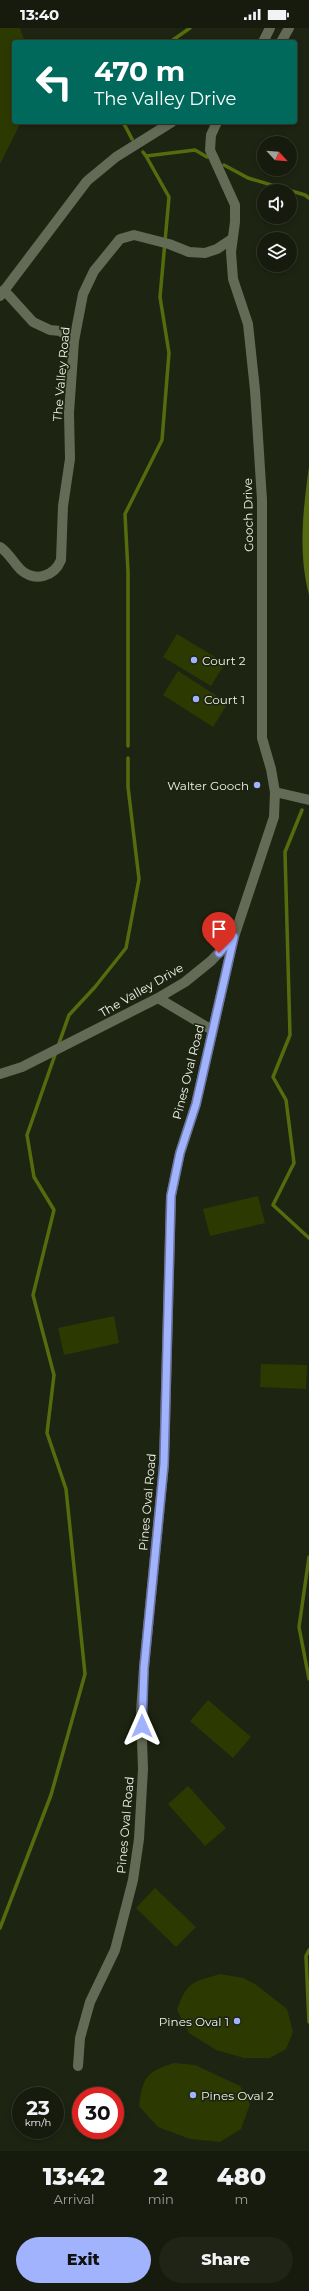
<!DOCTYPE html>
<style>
:root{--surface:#161b0d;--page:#1f2416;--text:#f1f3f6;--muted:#9ea19d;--line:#35392e;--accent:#a1b3fd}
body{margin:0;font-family:Montserrat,sans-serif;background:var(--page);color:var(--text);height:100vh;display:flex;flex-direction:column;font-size:15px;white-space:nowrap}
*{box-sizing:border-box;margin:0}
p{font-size:13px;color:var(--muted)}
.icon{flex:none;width:22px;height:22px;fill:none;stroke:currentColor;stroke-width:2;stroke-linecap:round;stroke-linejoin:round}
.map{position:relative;height:2123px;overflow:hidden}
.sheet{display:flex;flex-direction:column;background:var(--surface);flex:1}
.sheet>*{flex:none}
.guide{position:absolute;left:12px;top:12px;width:285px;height:84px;border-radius:4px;box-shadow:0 2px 6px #0003,0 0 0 1px var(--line);background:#00695c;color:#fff;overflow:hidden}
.needle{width:26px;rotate:116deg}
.buttons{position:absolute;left:257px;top:108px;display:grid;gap:8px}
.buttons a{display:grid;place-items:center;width:40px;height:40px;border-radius:50%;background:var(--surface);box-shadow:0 2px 6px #0003,0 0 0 1px var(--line);font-size:20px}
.speed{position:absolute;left:12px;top:2059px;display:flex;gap:8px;font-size:20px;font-weight:700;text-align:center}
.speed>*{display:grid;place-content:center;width:52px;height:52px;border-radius:50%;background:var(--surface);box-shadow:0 2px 6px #0003,0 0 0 1px var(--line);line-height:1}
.speed small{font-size:10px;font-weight:400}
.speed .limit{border:6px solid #d22;background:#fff;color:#111}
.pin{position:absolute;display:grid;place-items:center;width:34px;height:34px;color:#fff;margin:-41px -17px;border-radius:50% 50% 50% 0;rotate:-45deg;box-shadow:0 0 4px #0007}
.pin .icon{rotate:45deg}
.me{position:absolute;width:44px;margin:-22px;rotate:0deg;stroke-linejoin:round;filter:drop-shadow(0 0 3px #0008)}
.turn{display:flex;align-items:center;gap:14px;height:84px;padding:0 16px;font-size:18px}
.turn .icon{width:52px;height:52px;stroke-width:2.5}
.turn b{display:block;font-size:28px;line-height:34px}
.eta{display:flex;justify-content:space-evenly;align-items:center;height:68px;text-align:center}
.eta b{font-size:24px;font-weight:800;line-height:28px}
.primary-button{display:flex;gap:8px;margin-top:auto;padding:8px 16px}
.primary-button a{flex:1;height:46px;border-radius:24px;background:var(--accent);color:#111;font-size:16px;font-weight:800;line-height:46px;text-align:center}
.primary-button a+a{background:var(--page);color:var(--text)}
.status{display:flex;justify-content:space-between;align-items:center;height:28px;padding:0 20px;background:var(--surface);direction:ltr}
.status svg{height:11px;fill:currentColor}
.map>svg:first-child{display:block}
.green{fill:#2c3a01}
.water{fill:#556c0e}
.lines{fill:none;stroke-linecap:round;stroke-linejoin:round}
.stream{stroke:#556c0e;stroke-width:3.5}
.street{stroke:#636a55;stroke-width:10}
.route-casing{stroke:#6974a4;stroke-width:10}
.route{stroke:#a1b3fd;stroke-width:7}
.poi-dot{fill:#a1b3fd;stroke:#1d2411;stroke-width:1.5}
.labels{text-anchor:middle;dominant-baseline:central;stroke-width:3.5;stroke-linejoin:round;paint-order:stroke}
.street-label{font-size:12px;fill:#eff3e7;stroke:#1d2411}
.poi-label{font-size:12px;fill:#eff3e7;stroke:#1d2411;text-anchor:start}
</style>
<div class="status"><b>13:40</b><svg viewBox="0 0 49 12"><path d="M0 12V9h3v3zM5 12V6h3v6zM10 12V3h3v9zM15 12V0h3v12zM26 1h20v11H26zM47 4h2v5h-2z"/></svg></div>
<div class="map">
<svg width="309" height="2123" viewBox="0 0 309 2123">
<rect width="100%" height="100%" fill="#1d2411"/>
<path class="green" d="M 0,0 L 20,0 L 25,14 L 14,14 L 14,94 L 21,94 L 0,136 Z
M 177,606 L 225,635 L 211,658 L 163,629 Z
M 178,643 L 228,675 L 213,699 L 163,667 Z
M 258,1168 L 265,1195 L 210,1208 L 203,1181 Z
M 114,1288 L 119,1315 L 64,1327 L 58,1300 Z
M 261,1336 L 307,1337 L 306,1361 L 260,1359 Z
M 208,1672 L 251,1709 L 233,1730 L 190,1693 Z
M 188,1758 L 226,1800 L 205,1818 L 168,1776 Z
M 155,1860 L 196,1899 L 176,1919 L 136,1880 Z
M 220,1946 L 243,1950 L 255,1956 L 287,1981 L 293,2004 L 286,2021 L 270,2030 L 244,2030 L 216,2022 L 189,2005 L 177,1982 C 187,1954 192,1954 220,1946 Z
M 174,2035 L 195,2037 L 240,2058 L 250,2076 L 241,2101 L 220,2114 L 190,2111 L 158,2099 L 139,2078 C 143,2049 146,2044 174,2035 Z"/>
<path class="water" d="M 309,439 L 309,567 C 298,526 303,481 309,439 Z"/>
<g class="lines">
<path class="stream" d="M 170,14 L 190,0
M 123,94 L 132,111
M 143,124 L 146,128 L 195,122 L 207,129
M 224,137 L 248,150 L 305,167 L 309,170
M 128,718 L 128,544 L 125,486 L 162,412 L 169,325 L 160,269 L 169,169 L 146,128
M 302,782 L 285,824 L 290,1007 L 273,1049 L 286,1072 L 294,1135 L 273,1177 L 309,1210
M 58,1018 L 69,987 L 95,959 L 126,920 L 139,851 L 128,759 L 128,730
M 309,1529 L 299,1599 L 309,1651
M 0,1900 L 51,1767 L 85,1646 L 66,1461 L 47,1405 L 54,1347 L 33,1267 L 54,1182 L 34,1149 L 27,1107 L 56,1024
M 309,1922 L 306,1928 L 309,1994"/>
<path class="street" d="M 263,14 L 270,0
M 281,14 L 289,0
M 4,262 L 33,294 L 50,302 L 60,303 L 74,313
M 0,268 L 87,153 L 116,129 L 172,94
M 0,519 C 9,525 13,534 21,542 C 35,554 54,549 61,532 L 63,478 L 70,431 L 69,385 L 74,313 L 83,266 L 94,243 L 120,211 L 134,207 L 169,216 L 189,224 L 205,225 L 217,221 L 232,211
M 275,764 L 309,772
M 158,970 L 212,1002
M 0,1046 L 22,1039 L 158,970 L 185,954 L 211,933 L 234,909 L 274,789 L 275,764 L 271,741 L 262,710 L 262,472 L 255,362 L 248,296 L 233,251 L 231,224 L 235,194 L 235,177 L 210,122 L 211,107 L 217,94
M 78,2038 L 80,2010 L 90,1974 L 115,1922 L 133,1852 L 139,1811 L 143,1741 L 141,1683 L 144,1640 L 164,1436 L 171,1168 L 180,1125 L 196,1076 L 234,909"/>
</g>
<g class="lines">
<g class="route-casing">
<path id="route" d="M 142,1698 L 144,1640 L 164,1436 L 171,1168 L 180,1125 L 196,1076 L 234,909 L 219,925"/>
</g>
<use href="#route" class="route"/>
</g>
<g class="poi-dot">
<circle cx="194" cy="632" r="4"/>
<circle cx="196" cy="671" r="4"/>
<circle cx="257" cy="757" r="4"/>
<circle cx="237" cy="1993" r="4"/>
<circle cx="193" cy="2067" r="4"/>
</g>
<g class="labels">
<g class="street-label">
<text transform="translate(61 346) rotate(-85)">The Valley Road</text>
<text transform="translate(248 487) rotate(-91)">Gooch Drive</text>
<text transform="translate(141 962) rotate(-30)">The Valley Drive</text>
<text transform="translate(188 1044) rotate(-76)">Pines Oval Road</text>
<text transform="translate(147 1474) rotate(-85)">Pines Oval Road</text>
<text transform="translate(125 1797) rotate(-85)">Pines Oval Road</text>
</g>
<g class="poi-label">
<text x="202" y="632">Court 2</text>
<text x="204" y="671">Court 1</text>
<text x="249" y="757" text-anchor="end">Walter Gooch</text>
<text x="229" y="1993" text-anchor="end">Pines Oval 1</text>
<text x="201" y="2067">Pines Oval 2</text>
</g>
</g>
</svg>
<div class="buttons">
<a><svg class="needle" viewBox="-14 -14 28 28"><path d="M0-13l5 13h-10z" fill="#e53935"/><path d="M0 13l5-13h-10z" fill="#9ea19d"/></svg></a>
<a><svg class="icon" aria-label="sound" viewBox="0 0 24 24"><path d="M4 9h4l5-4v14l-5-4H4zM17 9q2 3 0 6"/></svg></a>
<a><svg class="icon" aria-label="layers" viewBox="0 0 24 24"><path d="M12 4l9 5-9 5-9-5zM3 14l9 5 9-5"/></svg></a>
</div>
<div class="speed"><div>23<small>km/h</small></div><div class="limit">30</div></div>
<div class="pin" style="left:219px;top:925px;background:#d93025"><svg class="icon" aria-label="arrive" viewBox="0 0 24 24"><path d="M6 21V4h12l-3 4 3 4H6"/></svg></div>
<svg class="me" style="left:142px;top:1698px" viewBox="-20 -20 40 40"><path d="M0-17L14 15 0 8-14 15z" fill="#a1b3fd" stroke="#fff" stroke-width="4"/></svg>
<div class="guide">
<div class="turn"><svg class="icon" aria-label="left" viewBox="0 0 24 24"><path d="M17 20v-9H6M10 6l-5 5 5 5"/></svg><div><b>470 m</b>The Valley Drive</div></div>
</div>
</div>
<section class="sheet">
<div class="eta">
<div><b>13:42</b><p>Arrival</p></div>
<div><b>2</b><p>min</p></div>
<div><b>480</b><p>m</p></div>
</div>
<div class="primary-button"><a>Exit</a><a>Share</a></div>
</section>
